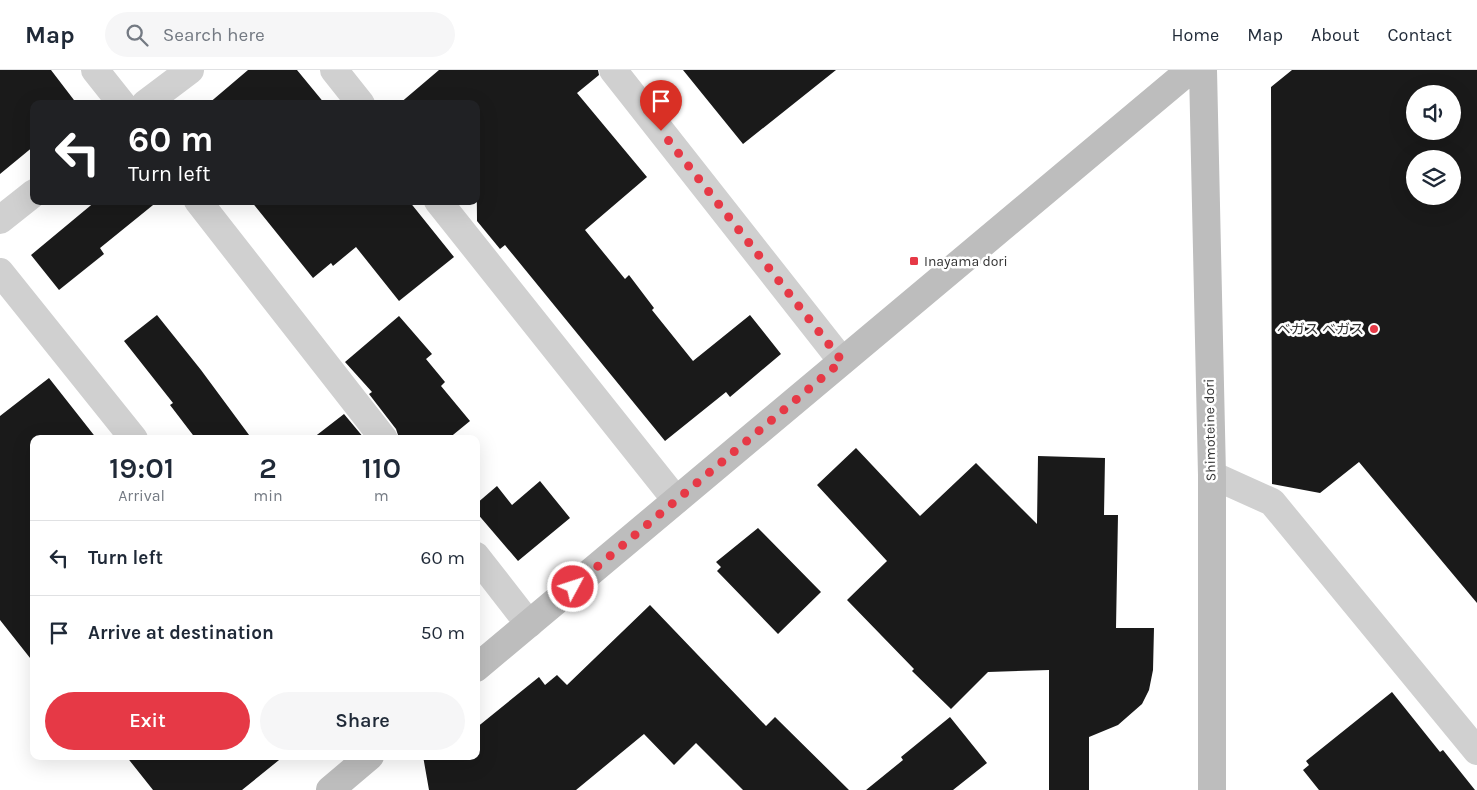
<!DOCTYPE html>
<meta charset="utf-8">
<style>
:root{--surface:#fff;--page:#f6f6f7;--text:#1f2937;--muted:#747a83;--line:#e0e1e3;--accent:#e63946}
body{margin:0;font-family:Karla,"Noto Sans JP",sans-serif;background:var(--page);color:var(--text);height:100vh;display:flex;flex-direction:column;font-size:19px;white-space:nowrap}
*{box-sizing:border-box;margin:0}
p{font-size:16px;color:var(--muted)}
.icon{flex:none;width:28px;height:28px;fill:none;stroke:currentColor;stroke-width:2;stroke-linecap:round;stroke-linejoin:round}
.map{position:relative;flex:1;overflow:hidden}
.details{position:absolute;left:30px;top:365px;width:450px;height:325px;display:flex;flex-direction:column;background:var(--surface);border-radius:10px;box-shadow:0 5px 20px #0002}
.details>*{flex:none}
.banner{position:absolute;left:30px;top:30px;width:450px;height:105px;border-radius:10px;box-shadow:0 5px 20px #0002;background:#202124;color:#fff;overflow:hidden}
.buttons{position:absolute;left:1406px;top:15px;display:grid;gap:10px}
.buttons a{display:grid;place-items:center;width:55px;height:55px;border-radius:50%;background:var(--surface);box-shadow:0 5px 20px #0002;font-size:25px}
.pin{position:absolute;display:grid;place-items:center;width:42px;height:42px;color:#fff;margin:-51px -21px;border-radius:50% 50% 50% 0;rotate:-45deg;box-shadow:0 0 5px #0007}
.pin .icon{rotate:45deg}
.me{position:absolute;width:55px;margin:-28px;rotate:50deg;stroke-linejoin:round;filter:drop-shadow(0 0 4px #0008)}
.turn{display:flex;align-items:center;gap:18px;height:105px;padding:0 15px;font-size:22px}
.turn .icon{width:65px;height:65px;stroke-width:2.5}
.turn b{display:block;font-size:35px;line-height:42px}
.eta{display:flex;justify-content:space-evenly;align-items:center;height:85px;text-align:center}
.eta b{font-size:30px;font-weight:600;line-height:35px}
.primary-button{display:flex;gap:10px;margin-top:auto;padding:10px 15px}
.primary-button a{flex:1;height:58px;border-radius:30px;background:var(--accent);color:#fff;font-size:20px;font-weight:600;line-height:58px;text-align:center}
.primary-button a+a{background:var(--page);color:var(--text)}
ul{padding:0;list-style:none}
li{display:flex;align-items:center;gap:15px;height:75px;padding:0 15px;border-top:1px solid var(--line)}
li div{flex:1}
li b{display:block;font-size:19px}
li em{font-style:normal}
header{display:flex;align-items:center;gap:30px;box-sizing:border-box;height:70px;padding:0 25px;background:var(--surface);border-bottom:1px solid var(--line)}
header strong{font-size:24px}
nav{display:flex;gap:28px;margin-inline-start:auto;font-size:18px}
.search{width:350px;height:45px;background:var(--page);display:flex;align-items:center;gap:12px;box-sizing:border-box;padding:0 18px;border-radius:28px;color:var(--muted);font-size:19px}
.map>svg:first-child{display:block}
.building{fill:#1a1a1a;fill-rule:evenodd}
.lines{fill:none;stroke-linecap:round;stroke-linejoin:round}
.street{stroke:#d0d0d0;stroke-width:28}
.secondary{stroke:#bdbdbd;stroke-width:28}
.route{stroke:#e63946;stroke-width:9;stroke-dasharray:0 16.2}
.poi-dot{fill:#e63946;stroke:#fff;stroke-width:2}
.labels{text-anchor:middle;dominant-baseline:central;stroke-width:5;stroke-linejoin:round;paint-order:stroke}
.poi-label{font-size:14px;fill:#333;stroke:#fff;text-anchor:start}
.street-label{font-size:14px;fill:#333;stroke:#fff}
</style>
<header>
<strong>Map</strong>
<div class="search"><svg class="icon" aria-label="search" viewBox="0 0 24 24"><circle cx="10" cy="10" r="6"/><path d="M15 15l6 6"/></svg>Search here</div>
<nav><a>Home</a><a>Map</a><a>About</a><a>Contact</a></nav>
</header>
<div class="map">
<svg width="1477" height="720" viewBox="0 0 1477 720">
<rect width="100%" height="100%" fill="#fff"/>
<path class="building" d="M 0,0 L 51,0 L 77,34 L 34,34 L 34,76 L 0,104 Z
M 248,0 L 297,0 L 325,34 L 208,34 Z
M 439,0 L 598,0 L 599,5 L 577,23 L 647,107 L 585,160 L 625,209 L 629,205 L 654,238 L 652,240 L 693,291 L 750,245 L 781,284 L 730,327 L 726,322 L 665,371 L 505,175 L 500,179 L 477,151 L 476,34 L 399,34 Z
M 683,0 L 836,0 L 743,74 Z
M 1292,0 L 1477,0 L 1477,533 L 1359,392 L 1320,423 L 1272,414 L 1271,17 ZM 1415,24 L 1452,24 L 1452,61 L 1415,61 ZM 1415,89 L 1452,89 L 1452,126 L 1415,126 Z
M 96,131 L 158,131 L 100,178 L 104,184 L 59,220 L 31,185 Z
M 251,131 L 409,131 L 454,187 L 399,231 L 356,177 L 333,196 L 331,193 L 313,208 Z
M 157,245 L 201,300 L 252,369 L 196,369 L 170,335 L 173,333 L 124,271 Z
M 399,246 L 432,284 L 426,289 L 445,312 L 441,316 L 470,351 L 448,369 L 399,368 L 396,359 L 369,324 L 372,322 L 345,292 Z
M 49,308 L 97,369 L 34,369 L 34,593 L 0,550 L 0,346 Z
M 344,344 L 364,368 L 313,368 Z
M 856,378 L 920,446 L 976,393 L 1037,454 L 1038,386 L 1105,388 L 1104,445 L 1118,445 L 1116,558 L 1154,558 L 1153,600 L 1149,620 L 1142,634 L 1118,655 L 1089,667 L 1089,720 L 1049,720 L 1049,600 L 988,602 L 951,639 L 912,601 L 914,599 L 847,530 L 887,491 L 817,415 Z
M 540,411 L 570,448 L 518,491 L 476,442 L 476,434 L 497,416 L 512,435 Z
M 758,458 L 821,522 L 778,564 L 717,501 L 721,497 L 716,492 Z
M 650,535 L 766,656 L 775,647 L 849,720 L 743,720 L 696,673 L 674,695 L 644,664 L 576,720 L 429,720 L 423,686 L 476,686 L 476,658 L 539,607 L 545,615 L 557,605 L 567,615 Z
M 1392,622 L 1440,682 L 1443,680 L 1475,720 L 1319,720 L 1303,700 L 1309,695 L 1306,691 Z
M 950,647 L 987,693 L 953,720 L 866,720 L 903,690 L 901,687 Z
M 126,686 L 284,686 L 242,720 L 153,720 Z"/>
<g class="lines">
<path class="street" d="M 95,0 L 122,34
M 334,0 L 361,34
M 613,0 L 842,291
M 145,34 L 190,0
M 198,131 L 384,369
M 438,131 L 676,430
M 0,150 L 34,123
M 0,202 L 134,369
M 1212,405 L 1272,432 L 1477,681
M 476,486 L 529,554"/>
<path class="secondary" d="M 1203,0 L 1212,405 L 1212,720
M 476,598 L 1190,0
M 330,720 L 370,686"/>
</g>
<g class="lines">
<path class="route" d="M 573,517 L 842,291 L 661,61"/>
</g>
<g class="poi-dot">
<rect x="909" y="186" width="10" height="10" rx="2.5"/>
<circle cx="1374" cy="259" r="5"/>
</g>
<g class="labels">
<g class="poi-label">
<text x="924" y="191">Inayama dori</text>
<text x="1364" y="259" text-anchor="end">ベガス ベガス</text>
</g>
<g class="street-label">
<text transform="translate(1210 360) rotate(-91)">Shimoteine dori</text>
</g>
</g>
</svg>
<div class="buttons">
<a><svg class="icon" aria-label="sound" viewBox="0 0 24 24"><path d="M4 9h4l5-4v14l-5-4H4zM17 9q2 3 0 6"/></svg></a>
<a><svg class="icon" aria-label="layers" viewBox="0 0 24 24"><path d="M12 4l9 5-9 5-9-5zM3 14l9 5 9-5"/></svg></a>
</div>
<div class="pin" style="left:661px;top:61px;background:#d93025"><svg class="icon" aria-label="arrive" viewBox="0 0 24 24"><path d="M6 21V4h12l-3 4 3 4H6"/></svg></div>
<svg class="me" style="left:573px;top:517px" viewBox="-20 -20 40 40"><circle r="17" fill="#e63946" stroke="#fff" stroke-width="3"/><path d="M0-11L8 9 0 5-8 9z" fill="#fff"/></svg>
<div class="banner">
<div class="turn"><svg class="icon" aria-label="left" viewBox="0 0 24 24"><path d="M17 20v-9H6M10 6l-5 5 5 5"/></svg><div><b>60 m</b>Turn left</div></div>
</div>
<section class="details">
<div class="eta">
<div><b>19:01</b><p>Arrival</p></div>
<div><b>2</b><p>min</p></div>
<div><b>110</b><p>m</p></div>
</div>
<ul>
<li><svg class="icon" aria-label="left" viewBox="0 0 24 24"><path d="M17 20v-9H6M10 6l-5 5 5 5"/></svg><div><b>Turn left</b></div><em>60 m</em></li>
<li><svg class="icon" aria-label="arrive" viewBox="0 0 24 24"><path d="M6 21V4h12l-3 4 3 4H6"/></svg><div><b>Arrive at destination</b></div><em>50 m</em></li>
</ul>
<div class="primary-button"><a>Exit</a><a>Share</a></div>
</section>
</div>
